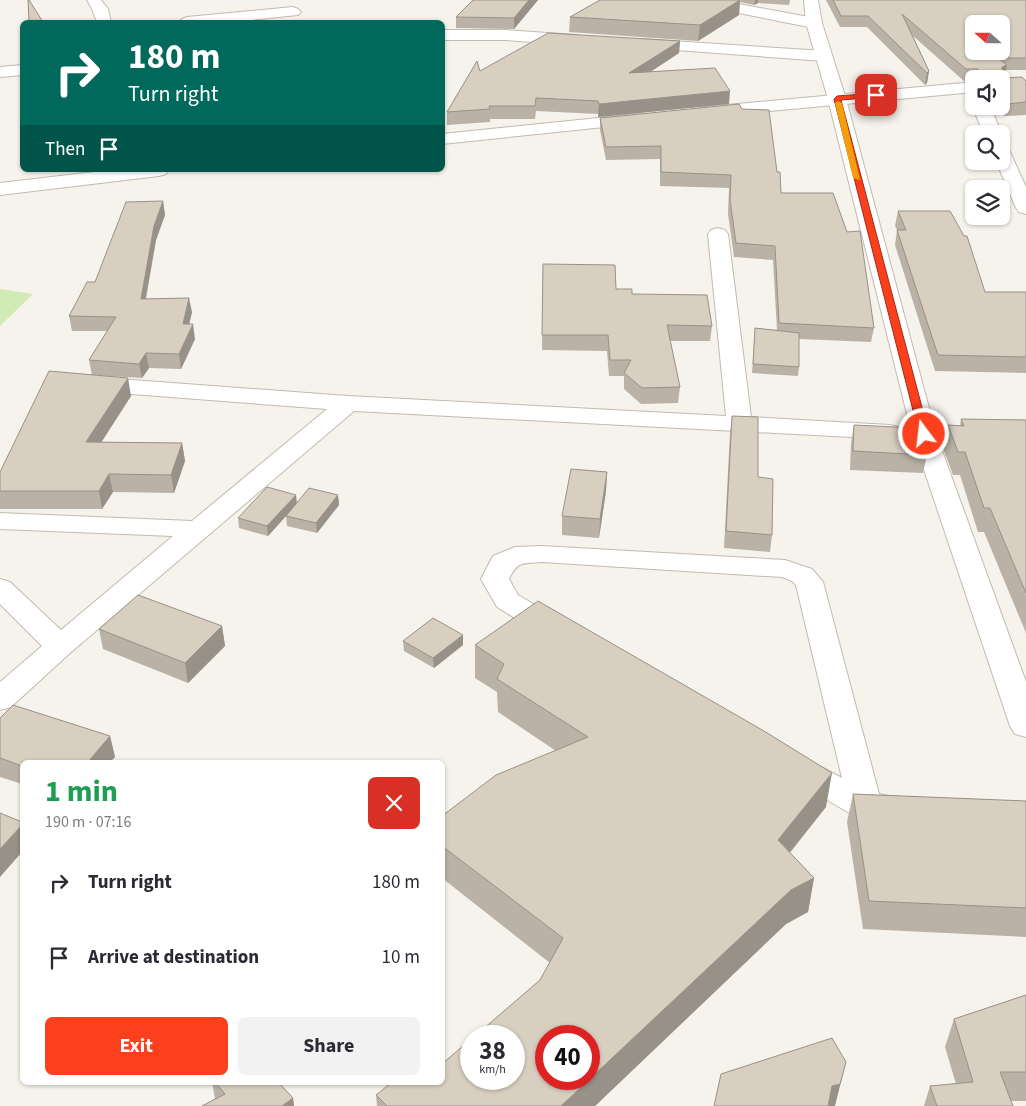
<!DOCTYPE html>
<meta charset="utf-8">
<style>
:root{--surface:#fff;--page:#f2f2f3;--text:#2b2b33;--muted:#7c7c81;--accent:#fc3f1d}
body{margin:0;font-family:"Source Sans 3",sans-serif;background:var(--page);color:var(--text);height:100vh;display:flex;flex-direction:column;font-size:19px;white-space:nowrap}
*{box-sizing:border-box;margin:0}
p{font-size:16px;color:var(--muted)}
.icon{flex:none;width:28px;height:28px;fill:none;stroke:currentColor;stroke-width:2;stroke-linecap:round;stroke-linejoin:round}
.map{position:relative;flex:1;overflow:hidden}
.sheet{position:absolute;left:20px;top:760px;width:425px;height:325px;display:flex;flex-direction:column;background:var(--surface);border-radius:8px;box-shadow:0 1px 4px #0004}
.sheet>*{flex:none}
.hud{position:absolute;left:20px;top:20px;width:425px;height:152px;border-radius:8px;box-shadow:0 1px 4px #0004;background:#00695c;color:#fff;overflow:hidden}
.needle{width:32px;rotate:291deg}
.tools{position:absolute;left:965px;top:15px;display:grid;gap:10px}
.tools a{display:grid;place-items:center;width:45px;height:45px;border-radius:8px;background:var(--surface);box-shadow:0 1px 4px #0004;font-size:25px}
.speed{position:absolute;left:460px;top:1025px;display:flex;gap:10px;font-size:25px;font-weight:700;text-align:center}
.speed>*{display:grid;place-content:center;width:65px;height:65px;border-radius:50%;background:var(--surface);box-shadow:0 1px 4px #0004;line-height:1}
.speed small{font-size:12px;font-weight:400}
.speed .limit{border:8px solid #d22;background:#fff;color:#111}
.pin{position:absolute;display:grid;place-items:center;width:42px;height:42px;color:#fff;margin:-21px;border-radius:10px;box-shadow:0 2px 8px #0006}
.me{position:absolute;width:55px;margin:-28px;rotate:345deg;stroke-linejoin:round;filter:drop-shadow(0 0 4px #0008)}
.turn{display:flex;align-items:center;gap:18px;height:105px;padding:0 25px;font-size:22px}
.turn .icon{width:65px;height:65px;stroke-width:2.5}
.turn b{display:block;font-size:35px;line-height:42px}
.then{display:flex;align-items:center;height:48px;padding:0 25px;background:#0003;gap:10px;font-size:19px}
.round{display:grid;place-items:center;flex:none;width:52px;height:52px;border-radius:8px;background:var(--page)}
.headline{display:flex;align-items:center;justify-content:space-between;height:85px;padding:0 25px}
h1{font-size:30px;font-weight:700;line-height:38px;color:#1e9e55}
.cta{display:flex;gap:10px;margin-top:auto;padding:10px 25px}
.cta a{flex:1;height:58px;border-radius:8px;background:var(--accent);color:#fff;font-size:20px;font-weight:700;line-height:58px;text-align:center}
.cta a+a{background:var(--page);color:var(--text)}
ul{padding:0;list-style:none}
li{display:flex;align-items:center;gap:15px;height:75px;padding:0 25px}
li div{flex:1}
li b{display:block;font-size:19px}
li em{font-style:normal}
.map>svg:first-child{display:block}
.green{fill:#d2eab5}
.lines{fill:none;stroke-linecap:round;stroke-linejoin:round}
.minor-casing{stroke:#c2bbae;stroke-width:2}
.tertiary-casing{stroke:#c2bbae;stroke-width:2}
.minor{fill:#fff;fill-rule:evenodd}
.tertiary{fill:#fff;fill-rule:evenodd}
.wall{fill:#bab2a6}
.shaded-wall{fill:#979187}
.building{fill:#d8cfc1;stroke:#979187;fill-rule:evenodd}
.route{fill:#fc3f1d;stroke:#a42913}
.slow{fill:#f59e0b}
</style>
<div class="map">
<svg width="1026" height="1106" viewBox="0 0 1026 1106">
<rect width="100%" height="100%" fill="#f6f3ec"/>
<path class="green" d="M 0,289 L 33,294 L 0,326 Z"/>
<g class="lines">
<g class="minor-casing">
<path id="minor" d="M 87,0 L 101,0 L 108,9 L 111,22 L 97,22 L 92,9 Z
M 686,0 L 717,0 L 814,18 L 819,20 L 822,23 L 819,26 L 814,28 L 693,4 L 688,3 Z
M 293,7 L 298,9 L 301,12 L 298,15 L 231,22 L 179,22 L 182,19 L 187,17 Z
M 442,30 L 506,30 L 576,35 L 582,37 L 584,40 L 582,43 L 576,45 L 506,40 L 442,40 Z
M 641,39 L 824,51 L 830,53 L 832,56 L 830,59 L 824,61 L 635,47 L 633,44 L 635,41 Z
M 22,65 L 22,75 L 0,77 L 0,67 Z
M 974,82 L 974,92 L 705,117 L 699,116 L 696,112 L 699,108 L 705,107 Z
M 974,104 L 974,106 L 990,106 L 1002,134 L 1001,135 L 984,134 L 972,106 Z
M 637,114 L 643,115 L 646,119 L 643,123 L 442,144 L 442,134 Z
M 1001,147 L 1008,148 L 1010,152 L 1026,187 L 1026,214 L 1019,212 L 1016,208 L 996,161 L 1001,161 Z
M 111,170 L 168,170 L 166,174 L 159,176 L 0,195 L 0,183 Z
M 718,228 L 725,230 L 728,234 L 751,417 L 890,425 L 899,427 L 902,432 L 899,437 L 890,439 L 354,411 L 70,653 L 11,707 L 0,710 L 0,682 L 42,646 L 0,604 L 0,579 L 10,582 L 61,630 L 173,536 L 0,529 L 0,513 L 192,521 L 327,409 L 92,391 L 84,389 L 80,384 L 84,379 L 92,377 L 348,396 L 726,416 L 708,234 L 711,230 Z
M 542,546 L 785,560 L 812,569 L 823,582 L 879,794 L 898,798 L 903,807 L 898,816 C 882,821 869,819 853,815 L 786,776 L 781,768 L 786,760 L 797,756 L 808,760 L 842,778 L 796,585 L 792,581 L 782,577 L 542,562 C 523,564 518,560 509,579 L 518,595 L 566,623 L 571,630 L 566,637 L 556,640 L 546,637 L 497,607 L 481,579 L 493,556 L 515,547 Z"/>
</g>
<g class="tertiary-casing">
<path id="tertiary" d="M 804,0 L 818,0 L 822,23 L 846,99 L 936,434 L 1026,682 L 1026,737 L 1015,734 L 1010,726 L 912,434 L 828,99 L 806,23 Z"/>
</g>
<use href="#minor" class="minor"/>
<use href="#tertiary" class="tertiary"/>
</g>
<path class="wall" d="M 538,0 L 514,29 L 456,28 L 456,17 Z
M 600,0 L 790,0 L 789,5 L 758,3 L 754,5 L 740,2 L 739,15 L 698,41 L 569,32 L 570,17 Z
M 826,0 L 1026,0 L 1026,70 L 1006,70 L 1004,77 L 1002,78 L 1026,81 L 1026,115 L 1005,116 L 993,106 L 1001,106 L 1001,79 L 974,79 L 974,81 L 964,81 L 913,36 L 929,71 L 927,83 L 925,85 L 867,27 L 840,27 Z
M 680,41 L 679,53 L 650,72 L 729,104 L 598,117 L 598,114 L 536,111 L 535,119 L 490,119 L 490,122 L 447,125 L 447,112 L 480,71 Z
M 600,118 L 777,172 L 781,193 L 874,328 L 871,342 L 799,339 L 799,367 L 798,376 L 752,373 L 755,328 L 777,330 L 773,260 L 734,257 L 728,214 L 729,188 L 660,186 L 660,159 L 606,160 L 600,130 Z
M 163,201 L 165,215 L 156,240 L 146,299 L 192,312 L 189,324 L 195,339 L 181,369 L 149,368 L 142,378 L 92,375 L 89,360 L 107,331 L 72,331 L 69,316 L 95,282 Z
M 898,211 L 985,292 L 1026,292 L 1026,373 L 935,371 L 895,245 L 897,230 L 895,226 Z
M 543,264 L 632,294 L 712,326 L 710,341 L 670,341 L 680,387 L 678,403 L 641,404 L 624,389 L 624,376 L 609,376 L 607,351 L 542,350 Z
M 131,396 L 101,442 L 182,443 L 185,461 L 174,493 L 113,492 L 102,509 L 0,509 L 0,491 Z
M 732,416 L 758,477 L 772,535 L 770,552 L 724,548 L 730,433 Z
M 961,419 L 1026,420 L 1026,633 L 984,532 L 978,532 L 960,475 L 953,475 L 943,448 L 948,425 L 960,426 Z
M 854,425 L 927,455 L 923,473 L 850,470 L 851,443 Z
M 607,472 L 606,491 L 599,538 L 562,535 L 562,516 Z
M 338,495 L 339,505 L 317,533 L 287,526 L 286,516 L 268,536 L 239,528 L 238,518 L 297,503 Z
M 222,626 L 225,646 L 188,683 L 103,649 L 99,629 Z
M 463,635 L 463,645 L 434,668 L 404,651 L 403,641 Z
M 475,645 L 826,807 L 790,853 L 814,878 L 808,912 L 786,924 L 595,1106 L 377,1106 L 376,1095 L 442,1082 L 540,980 L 550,963 L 442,878 L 442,816 L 556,751 L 498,712 L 497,692 L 475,678 Z
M 0,718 L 110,736 L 115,757 L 110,762 L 22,762 L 22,784 L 0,777 Z
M 853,794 L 1026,801 L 1026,937 L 863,929 L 847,822 Z
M 1026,995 L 1026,1101 L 1011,1101 L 1013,1106 L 924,1106 L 930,1086 L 956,1084 L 945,1047 L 954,1019 Z
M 212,1082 L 278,1082 L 293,1098 L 294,1106 L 202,1106 L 215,1099 Z"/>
<path class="shaded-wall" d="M 529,0 L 538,0 L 514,29 L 514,18 Z
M 740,0 L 739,15 L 698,41 L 700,25 Z
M 755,0 L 758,0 L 758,3 L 754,5 Z
M 680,41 L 679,53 L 629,86 L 629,73 Z
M 1007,65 L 1004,77 L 999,79 L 1002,67 Z
M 929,71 L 927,83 L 925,85 L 927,73 Z
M 730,91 L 729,104 L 598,117 L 599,104 Z
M 163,201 L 165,215 L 156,240 L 143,313 L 141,299 L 154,226 Z
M 189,298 L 192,312 L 186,338 L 183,324 Z
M 193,324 L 195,339 L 181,369 L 179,354 Z
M 146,353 L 149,368 L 142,378 L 139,364 Z
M 128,378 L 131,396 L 90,460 L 86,442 Z
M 182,443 L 185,461 L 174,493 L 171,475 Z
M 607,472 L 606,491 L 599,538 L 600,519 Z
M 109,474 L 113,492 L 102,509 L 99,491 Z
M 296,495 L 297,504 L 268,536 L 267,526 Z
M 338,495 L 339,505 L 317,533 L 316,523 Z
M 222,626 L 225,646 L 188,683 L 185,663 Z
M 463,635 L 463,645 L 434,668 L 433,658 Z
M 110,736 L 115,757 L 110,762 L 88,762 Z
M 832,773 L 826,807 L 772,874 L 778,840 Z
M 22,825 L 22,852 L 0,877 L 0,849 Z
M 814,878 L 808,912 L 786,924 L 595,1106 L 561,1106 L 791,890 Z
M 846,1062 L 835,1106 L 828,1106 L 832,1086 Z
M 293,1098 L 294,1106 L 282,1106 Z"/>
<path class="building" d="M 28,0 L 29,0 L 43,22 L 29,22 Z
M 473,0 L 529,0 L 514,18 L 456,17 Z
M 600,0 L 740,0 L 700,25 L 570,17 Z
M 833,0 L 1026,0 L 1026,58 L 998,58 L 1007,65 L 1002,67 L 1002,78 L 1022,77 L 1026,81 L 1026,102 L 1007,104 L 1001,99 L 1001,79 L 978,79 L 978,69 L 966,69 L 902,14 L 929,71 L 927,73 L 868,16 L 841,16 ZM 974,24 L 1001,24 L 1001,51 L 974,51 Z
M 548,33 L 680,41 L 629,73 L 715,68 L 730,91 L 599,104 L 598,101 L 536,98 L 535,106 L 489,106 L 490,109 L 447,112 L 477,61 L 480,71 Z
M 739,104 L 742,109 L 769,110 L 777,172 L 780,172 L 781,193 L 833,193 L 847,232 L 860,231 L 874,328 L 779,323 L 775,246 L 736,243 L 730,200 L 731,175 L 661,172 L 661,146 L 606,147 L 600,118 Z
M 163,201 L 154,226 L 141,299 L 189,298 L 183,324 L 193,324 L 179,354 L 146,353 L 139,364 L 89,360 L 116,317 L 69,316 L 87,282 L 95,282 L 126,202 Z
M 898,211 L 950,211 L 964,236 L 967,236 L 985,292 L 1026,292 L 1026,357 L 938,355 L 897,230 L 906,230 Z
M 543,264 L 615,265 L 616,289 L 632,289 L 632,294 L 707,295 L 712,326 L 667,325 L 680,387 L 642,388 L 624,373 L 631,360 L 610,360 L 608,335 L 542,335 Z
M 755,328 L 799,333 L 799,367 L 753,364 Z
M 49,371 L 128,378 L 86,442 L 182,443 L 171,475 L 109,474 L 99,491 L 0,491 L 0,472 Z
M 732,416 L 758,417 L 758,477 L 773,479 L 772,535 L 726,531 Z
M 961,419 L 1026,420 L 1026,593 L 990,508 L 984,508 L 965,452 L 958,452 L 948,425 L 964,426 Z
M 854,425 L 918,428 L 927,455 L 853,451 Z
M 571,469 L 607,472 L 600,519 L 562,516 Z
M 267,487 L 296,495 L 267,526 L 238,518 Z
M 309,488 L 338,495 L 316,523 L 286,516 Z
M 138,595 L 222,626 L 185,663 L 99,629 Z
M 538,601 L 764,731 L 832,773 L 778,840 L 814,878 L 791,890 L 561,1106 L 387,1106 L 376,1095 L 392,1082 L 442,1082 L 442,1064 L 471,1039 L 471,1079 L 514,1079 L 514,1036 L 475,1036 L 540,980 L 563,938 L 442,846 L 442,816 L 496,775 L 588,737 L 497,679 L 504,664 L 475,645 ZM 546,1036 L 589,1036 L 589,1079 L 546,1079 Z
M 433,618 L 463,635 L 433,658 L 403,641 Z
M 13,705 L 110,736 L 88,762 L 22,762 L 22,766 L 0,758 L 0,718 Z
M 853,794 L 1026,801 L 1026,908 L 869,901 Z
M 0,813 L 22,822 L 22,825 L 0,849 Z
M 1026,995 L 1026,1072 L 1000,1072 L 1013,1106 L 937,1106 L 930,1086 L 973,1082 L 954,1019 Z
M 832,1038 L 846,1062 L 840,1084 L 832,1086 L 828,1106 L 714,1106 L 721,1074 Z
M 215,1082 L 278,1082 L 293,1098 L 282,1106 L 202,1106 L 225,1094 Z"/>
<path class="route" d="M 876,93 L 879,95 L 878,97 L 841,100 L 929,434 L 924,437 L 919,434 L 834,99 L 837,96 Z"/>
<path class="slow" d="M 838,101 L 842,103 L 860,180 L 853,178 L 835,103 Z"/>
</svg>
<div class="tools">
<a><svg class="needle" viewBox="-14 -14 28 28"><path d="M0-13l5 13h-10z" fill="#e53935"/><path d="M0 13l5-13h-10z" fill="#7c7c81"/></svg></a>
<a><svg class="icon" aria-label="sound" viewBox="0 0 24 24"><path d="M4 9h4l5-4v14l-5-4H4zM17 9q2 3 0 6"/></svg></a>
<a><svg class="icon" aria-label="search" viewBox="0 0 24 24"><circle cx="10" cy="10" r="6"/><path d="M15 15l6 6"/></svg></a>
<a><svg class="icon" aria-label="layers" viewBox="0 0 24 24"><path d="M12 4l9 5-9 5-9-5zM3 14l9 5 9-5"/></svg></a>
</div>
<div class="speed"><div>38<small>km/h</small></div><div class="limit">40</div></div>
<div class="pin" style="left:876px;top:95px;background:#d93025"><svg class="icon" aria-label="arrive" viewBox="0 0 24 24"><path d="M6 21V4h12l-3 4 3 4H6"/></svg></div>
<svg class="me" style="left:924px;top:434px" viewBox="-20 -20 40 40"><circle r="17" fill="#fc3f1d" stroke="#fff" stroke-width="3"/><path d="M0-11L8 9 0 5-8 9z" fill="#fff"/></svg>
<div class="hud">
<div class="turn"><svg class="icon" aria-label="right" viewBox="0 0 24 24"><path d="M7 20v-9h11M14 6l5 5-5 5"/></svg><div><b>180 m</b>Turn right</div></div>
<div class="then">Then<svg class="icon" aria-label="arrive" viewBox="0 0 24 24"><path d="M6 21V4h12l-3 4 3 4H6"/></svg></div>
</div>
<section class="sheet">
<div class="headline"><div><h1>1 min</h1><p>190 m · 07:16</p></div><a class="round" style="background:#d93025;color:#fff"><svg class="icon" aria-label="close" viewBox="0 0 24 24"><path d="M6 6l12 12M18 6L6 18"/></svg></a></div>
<ul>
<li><svg class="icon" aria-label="right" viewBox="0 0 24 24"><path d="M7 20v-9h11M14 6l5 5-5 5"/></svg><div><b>Turn right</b></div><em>180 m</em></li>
<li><svg class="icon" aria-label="arrive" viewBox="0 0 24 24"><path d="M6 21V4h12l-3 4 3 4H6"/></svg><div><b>Arrive at destination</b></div><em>10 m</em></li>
</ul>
<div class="cta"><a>Exit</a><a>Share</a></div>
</section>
</div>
